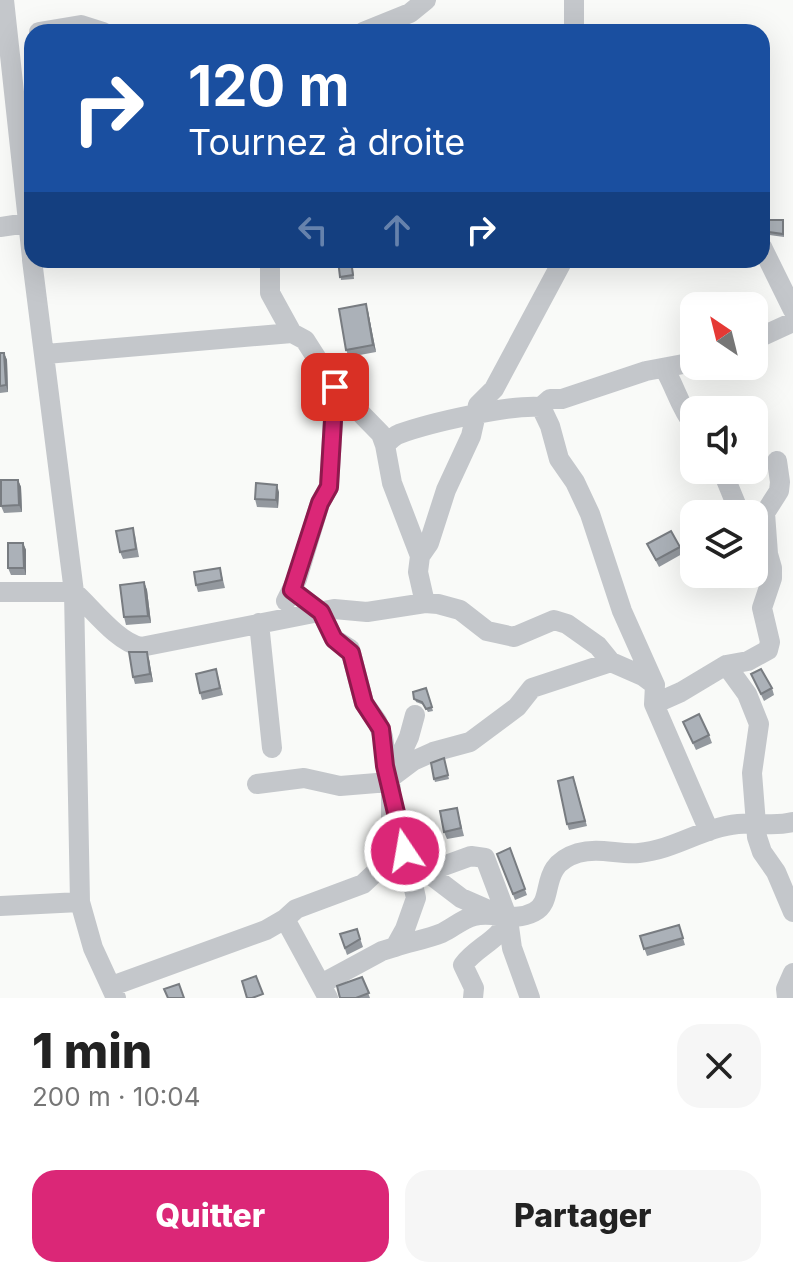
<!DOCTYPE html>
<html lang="fr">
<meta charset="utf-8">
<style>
:root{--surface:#fff;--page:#f6f6f6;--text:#222;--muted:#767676;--accent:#db2777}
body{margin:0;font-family:Inter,sans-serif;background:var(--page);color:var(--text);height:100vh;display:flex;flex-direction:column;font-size:30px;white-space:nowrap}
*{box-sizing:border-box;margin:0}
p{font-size:26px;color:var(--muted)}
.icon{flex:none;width:44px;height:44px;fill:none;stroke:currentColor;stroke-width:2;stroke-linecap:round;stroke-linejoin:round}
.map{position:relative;height:998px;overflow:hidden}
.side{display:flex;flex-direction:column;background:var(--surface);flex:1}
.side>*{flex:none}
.banner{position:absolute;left:24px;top:24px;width:746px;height:244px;border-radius:24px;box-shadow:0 8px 32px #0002;background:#1a4fa0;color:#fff;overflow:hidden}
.needle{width:52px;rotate:325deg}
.tools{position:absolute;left:680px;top:292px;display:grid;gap:16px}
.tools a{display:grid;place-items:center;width:88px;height:88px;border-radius:16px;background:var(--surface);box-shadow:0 8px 32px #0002;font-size:40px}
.pin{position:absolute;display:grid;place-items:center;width:68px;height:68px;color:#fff;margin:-34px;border-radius:16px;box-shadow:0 4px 12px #0006}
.me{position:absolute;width:88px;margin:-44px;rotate:348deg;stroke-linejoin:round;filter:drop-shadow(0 0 6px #0008)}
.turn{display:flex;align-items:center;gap:28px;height:168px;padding:0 32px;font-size:36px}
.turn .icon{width:104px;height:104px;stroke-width:2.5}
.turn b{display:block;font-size:56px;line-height:68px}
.lanes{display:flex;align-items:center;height:76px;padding:0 32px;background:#0003;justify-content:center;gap:40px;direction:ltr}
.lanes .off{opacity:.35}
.round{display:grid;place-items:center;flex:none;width:84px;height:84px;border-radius:24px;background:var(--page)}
.summary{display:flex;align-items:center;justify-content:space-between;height:136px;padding:0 32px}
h1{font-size:48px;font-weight:800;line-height:60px}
.cta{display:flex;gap:16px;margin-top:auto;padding:16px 32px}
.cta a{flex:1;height:92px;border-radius:24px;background:var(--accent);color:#fff;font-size:32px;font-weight:800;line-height:92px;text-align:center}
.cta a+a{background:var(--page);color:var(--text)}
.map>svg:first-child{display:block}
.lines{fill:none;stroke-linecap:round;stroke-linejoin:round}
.minor{stroke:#c4c7cb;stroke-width:20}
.wall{fill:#93989e}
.shaded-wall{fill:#787c81}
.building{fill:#abb1b8;stroke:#787c81;stroke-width:2}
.route-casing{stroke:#8e194d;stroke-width:20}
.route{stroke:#db2777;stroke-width:14}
</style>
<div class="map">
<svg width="793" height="998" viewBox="0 0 793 998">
<rect width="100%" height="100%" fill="#f9faf8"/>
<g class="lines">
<path class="minor" d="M 4,0 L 32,258
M 574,0 L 574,32
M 39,32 L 81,25 L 103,32
M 363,32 L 410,13 L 426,0
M 0,227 L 27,223
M 762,247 L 793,310
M 32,260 L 74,592 L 80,902 L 93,948 L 116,998
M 270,260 L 270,293 L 292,333
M 754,340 L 793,322
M 46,354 L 292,333 L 305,340 L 335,387 L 381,434 L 385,445
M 664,368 C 675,386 680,408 694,425
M 541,407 L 550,426 L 559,459 L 575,482 L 590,514 L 622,611 L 655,685
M 722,470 L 740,514
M 420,556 L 392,483 L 385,445 C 389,441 394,436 399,434 C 429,423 511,404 541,407 L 550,399 L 562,399 L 646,371 L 694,362
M 0,592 L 74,592 C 93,609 117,642 141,647 L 334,609 L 367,612 L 425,603 L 438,604 L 460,610 L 487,631 L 514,637 L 554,620 L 567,624 L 598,646 L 611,662 L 643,676 L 655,685 L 654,704 L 681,692 L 726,665 L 747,694 L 759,724 L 752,773 L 757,837 L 762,852 L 776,872 L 793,912
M 286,601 L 297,579 L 320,503 L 329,487 L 335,387
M 425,603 L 418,572 L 420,556 L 429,543 L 446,490 L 471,436 L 478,405 L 494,389 L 563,260
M 259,623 L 272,748
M 726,665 L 748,661 L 768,650 L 770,642 L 762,608 L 772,578 L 772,568 L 768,554 L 765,513 L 779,491 L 780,482 L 777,461
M 654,704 L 709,831
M 391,776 L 409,737 L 415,715
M 389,779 L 413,761 L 433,752 L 470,742 L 517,707 L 532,688 L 611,662
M 257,784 L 304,778 L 340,786 L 389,782
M 419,866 L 461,898 L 493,912
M 413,877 L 471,856 L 485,858 L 508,919 L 512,948 L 530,998
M 0,906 L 80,902
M 285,919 L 296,909 L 363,884 L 378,870 L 388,842 L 391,823 L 391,790 L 383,737 L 377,721 L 364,703 L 350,649 L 334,639 L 321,612 L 292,590
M 395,947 C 410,942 427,939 442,933 C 453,928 462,919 474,916 C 495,911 513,923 534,912 C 557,900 536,866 578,853 C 599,847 619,855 639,853 C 674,850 704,827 738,824 C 758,822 774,827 793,822
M 321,984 L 382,951 L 395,947 L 405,929 L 416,898 L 398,817
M 112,986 L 266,930 L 285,919 L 328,998
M 473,998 L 474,988 L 463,965 C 476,947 500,940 508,919
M 787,998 L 786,989 L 793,973"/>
</g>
<path class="wall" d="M 762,220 L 784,224 L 784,237 L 762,234 Z
M 338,260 L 352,260 L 354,279 L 341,280 Z
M 368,311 L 376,352 L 349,357 L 346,350 Z
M 0,353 L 4,353 L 7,360 L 8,392 L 0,393 Z
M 763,431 L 768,452 L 764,465 L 756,467 L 754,461 L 754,433 Z
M 18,480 L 21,487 L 22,512 L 4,513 L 1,506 Z
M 279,492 L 278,508 L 257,507 L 255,499 Z
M 135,535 L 139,557 L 123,559 L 120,552 Z
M 23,543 L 26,550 L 26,575 L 11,575 L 8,568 Z
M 647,544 L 680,547 L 682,554 L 659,567 Z
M 220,568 L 225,588 L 198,592 L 196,585 Z
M 144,582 L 147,590 L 151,623 L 126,625 L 124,617 Z
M 149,659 L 153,682 L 135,684 L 133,677 Z
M 751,674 L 772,688 L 774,695 L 764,701 Z
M 218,676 L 223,695 L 202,700 L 200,693 Z
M 426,688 L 433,711 L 428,712 L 424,705 L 416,702 L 413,692 Z
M 683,722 L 709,735 L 712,743 L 696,750 Z
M 444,758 L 449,779 L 435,782 L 434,779 Z
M 575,783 L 587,826 L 569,830 L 567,824 Z
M 457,808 L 464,836 L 447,839 L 444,832 Z
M 510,848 L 527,895 L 515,900 L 497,854 Z
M 679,925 L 685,945 L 647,956 L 640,936 Z
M 357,929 L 363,947 L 347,955 L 340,934 Z
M 362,977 L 370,998 L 340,998 Z"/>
<path class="shaded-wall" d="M 366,304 L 368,311 L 376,352 L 373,345 Z
M 4,353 L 7,360 L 8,392 L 6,385 Z
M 763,431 L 768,452 L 764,465 L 762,458 Z
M 18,480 L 21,487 L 22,512 L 19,505 Z
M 277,485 L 279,492 L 278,508 L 276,500 Z
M 23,543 L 26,550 L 26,575 L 24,568 Z
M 144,582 L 147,590 L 151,623 L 148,616 Z
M 147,652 L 149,659 L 153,682 L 150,674 Z"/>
<path class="building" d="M 762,220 L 783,220 L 783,234 L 762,231 Z
M 338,260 L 351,260 L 353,275 L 340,277 Z
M 366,304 L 373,345 L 346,350 L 339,309 Z
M 0,353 L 4,353 L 6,385 L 0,386 Z
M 763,431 L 765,445 L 762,458 L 754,459 L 754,433 Z
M 1,480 L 18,480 L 19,505 L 1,506 Z
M 256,483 L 277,485 L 276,500 L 255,499 Z
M 133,528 L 136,549 L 120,552 L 116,531 Z
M 671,531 L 680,547 L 656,560 L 647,544 Z
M 8,543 L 23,543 L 24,568 L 8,568 Z
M 220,568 L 222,580 L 196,585 L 194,572 Z
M 144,582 L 148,616 L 124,617 L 120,585 Z
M 129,652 L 147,652 L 150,674 L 133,677 Z
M 216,669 L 220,688 L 200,693 L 196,674 Z
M 761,669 L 772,688 L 761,694 L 751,674 Z
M 426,688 L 432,707 L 426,709 L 422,702 L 414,699 L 413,692 Z
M 699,714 L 709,735 L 693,743 L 683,722 Z
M 444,758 L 448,775 L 434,779 L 431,763 Z
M 573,777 L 585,821 L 567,824 L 558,781 Z
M 457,808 L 461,828 L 444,832 L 440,811 Z
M 510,848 L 525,889 L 513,894 L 497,854 Z
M 679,925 L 683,938 L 644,949 L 640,936 Z
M 357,929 L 360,939 L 345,948 L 340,934 Z
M 256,976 L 263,994 L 252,998 L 247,998 L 242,981 Z
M 362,977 L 369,993 L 356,998 L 340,998 L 337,986 Z
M 179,984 L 184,998 L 168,998 L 164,989 Z"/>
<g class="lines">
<g class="route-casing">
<path id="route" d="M 335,387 L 329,487 L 320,503 L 292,590 L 321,612 L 334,639 L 351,653 L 364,703 L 381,729 L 385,766 L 405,851"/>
</g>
<use href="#route" class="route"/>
</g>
</svg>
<div class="tools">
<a><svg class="needle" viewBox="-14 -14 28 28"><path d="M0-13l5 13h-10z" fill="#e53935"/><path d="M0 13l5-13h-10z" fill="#767676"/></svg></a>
<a><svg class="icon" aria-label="sound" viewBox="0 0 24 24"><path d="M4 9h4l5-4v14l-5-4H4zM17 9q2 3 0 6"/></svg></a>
<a><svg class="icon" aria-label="layers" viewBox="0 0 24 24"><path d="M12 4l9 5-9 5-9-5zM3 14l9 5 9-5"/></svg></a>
</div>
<div class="pin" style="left:335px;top:387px;background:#d93025"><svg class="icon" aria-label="arrive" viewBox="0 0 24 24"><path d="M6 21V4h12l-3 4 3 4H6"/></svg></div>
<svg class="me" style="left:405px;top:851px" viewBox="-20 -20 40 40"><circle r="17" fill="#db2777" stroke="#fff" stroke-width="3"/><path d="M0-11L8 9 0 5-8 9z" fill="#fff"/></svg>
<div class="banner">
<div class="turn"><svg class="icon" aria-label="right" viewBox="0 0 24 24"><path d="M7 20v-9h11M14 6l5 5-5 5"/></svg><div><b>120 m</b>Tournez à droite</div></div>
<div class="lanes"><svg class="icon off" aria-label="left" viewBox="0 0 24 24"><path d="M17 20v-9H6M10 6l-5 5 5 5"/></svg><svg class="icon off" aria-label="ahead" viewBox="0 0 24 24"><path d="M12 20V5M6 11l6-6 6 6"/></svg><svg class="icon" aria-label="right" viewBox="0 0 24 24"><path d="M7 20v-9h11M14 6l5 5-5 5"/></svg></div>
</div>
</div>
<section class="side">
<div class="summary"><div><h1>1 min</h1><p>200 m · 10:04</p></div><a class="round"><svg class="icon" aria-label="close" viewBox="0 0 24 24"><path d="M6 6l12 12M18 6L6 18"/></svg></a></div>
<div class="cta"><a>Quitter</a><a>Partager</a></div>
</section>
